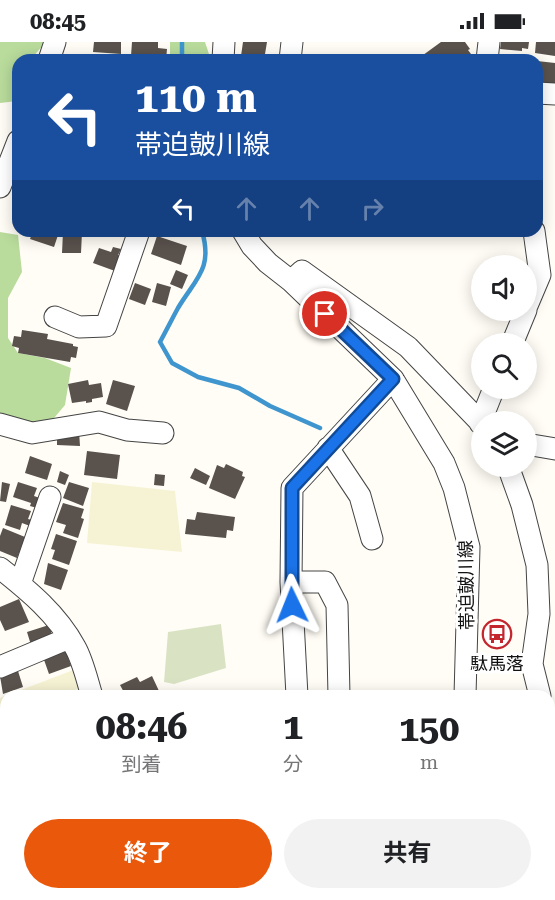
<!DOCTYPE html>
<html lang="ja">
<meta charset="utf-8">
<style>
:root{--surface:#fff;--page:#f2f2f2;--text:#202124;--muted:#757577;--accent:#ea580c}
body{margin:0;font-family:"Roboto Serif","Noto Sans JP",serif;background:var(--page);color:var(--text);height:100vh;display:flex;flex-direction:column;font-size:22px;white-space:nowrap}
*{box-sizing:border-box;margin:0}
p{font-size:20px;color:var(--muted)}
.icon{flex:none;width:33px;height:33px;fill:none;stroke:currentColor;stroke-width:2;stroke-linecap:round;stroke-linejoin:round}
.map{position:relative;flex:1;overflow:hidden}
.side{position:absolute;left:0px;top:648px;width:555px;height:210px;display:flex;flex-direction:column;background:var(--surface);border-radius:18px 18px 0 0;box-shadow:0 3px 15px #0003}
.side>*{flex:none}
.top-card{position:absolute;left:12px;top:12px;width:531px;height:183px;border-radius:18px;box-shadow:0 3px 15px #0003;background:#1a4fa0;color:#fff;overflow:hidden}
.fabs{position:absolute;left:471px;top:213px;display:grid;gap:12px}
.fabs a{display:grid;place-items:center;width:66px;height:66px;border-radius:50%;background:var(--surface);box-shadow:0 3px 15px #0003;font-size:30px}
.pin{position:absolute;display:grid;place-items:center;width:51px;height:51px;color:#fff;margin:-26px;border:3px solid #fff;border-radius:50%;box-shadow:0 2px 6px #0007}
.me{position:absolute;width:66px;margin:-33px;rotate:358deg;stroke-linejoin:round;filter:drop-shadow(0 0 4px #0008)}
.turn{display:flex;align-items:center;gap:21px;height:126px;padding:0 24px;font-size:27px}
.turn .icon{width:78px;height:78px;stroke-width:2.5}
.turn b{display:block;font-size:42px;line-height:51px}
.lanes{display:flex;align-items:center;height:57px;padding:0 24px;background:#0003;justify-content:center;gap:30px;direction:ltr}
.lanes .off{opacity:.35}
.eta{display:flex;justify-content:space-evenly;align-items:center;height:102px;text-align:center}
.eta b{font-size:36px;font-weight:700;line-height:42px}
.primary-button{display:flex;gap:12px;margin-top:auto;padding:12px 24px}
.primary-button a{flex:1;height:69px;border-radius:36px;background:var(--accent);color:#fff;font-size:24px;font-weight:700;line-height:69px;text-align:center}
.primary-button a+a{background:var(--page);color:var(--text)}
.status{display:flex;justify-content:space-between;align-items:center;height:42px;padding:0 30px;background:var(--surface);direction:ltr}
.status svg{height:16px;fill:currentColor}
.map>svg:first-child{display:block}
.farmland{fill:#f6f3d4}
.forest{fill:#b9dc9c}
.cemetery{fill:#d9e3c4}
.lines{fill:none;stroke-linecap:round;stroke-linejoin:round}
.stream{stroke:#3f96cf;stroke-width:4.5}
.building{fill:#5a524d}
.minor-casing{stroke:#444;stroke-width:23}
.minor{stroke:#fff;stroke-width:21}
.route-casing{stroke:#114b97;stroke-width:15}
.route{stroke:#1a73e8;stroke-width:10}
.labels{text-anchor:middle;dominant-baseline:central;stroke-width:6;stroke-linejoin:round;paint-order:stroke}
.street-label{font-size:18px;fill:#111;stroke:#fff}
.poi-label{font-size:18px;fill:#111;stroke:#fff}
</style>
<div class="status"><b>08:45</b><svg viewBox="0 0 49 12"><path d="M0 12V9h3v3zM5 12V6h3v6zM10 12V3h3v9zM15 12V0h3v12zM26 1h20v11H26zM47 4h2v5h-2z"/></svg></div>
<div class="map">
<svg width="555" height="858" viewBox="0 0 555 858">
<rect width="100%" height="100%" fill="#fffdf5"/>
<path class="farmland" d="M 92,440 L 175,449 L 182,510 L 87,501 Z
M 76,627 L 83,645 L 58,654 L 6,654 L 6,699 L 0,702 L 0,656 Z"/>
<path class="forest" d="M 0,0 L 46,0 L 30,18 L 18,18 L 17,59 L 0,61 Z
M 170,0 L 205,0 L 211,18 L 170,18 Z
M 0,190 L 18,193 L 22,230 L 8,256 L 8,296 L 18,311 L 45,316 L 71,326 L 65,363 L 49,382 L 0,377 Z
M 193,852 L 433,852 L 433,858 L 197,858 Z"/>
<path class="cemetery" d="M 221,582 L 226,626 L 174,642 L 164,640 L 168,590 Z"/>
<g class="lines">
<path class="stream" d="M 182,18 L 182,0
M 202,189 C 213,227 196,236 178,266 C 172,277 166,289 160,300 L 172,321 L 198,335 L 239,346 L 270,364 L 320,386
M 403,858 L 404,852"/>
</g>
<path class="building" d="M 94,0 L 121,0 L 121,12 L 93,10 Z
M 132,0 L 158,0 L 158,6 L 167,7 L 166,18 L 131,14 Z
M 243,0 L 267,0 L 264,18 L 241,14 Z
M 441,0 L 465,0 L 470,7 L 468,8 L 471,12 L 462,18 L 409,18 L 417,13 L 419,16 Z
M 501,0 L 529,0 L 528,7 L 522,6 L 522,9 L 500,7 Z
M 536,0 L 555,0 L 555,14 L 535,11 Z
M 537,19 L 555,21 L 555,43 L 540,41 L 540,38 L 537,38 Z
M 33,189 L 59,190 L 54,205 L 30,197 Z
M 63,190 L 82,190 L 81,211 L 62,211 Z
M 157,194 L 187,204 L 181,223 L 151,212 Z
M 113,205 L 121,207 L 118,213 L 121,214 L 115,229 L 93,221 L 99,206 L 111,210 Z
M 176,228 L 188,233 L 182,247 L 170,242 Z
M 135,241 L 151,247 L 145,263 L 129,257 Z
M 157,241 L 171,245 L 166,264 L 152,260 Z
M 22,288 L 48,292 L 47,297 L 73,302 L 73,304 L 78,305 L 76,316 L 71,315 L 70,320 L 18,311 L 19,306 L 12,304 L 14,294 L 21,295 Z
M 88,338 L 89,343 L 101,341 L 103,355 L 92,357 L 92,360 L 86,361 L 86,359 L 72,361 L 68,342 Z
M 113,338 L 135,344 L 127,369 L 106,362 Z
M 79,389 L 80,404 L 57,403 L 57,392 Z
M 87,409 L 120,413 L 117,437 L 84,433 Z
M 30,414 L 52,422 L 47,438 L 25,431 Z
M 226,422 L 243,430 L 242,434 L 245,435 L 235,457 L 209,446 L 217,423 L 224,426 Z
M 195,426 L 210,434 L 206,443 L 190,436 Z
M 60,429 L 69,433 L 65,443 L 57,440 Z
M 155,432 L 165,433 L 164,444 L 154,443 Z
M 2,440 L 10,442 L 6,460 L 0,459 Z
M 18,440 L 37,446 L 34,454 L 40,456 L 37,466 L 30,464 L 31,461 L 13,455 Z
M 69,440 L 89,446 L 83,464 L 63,456 Z
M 63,461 L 84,467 L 81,476 L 84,477 L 78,496 L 63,491 L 66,483 L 56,480 Z
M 11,463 L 31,469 L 28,477 L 32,478 L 30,484 L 22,481 L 20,488 L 5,483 Z
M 197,470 L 235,475 L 233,489 L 227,488 L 226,496 L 185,492 L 187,477 L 195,478 Z
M 3,486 L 25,495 L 17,516 L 0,509 L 0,494 Z
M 56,492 L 77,499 L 69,523 L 52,517 L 55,508 L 51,507 Z
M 48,521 L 68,528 L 61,548 L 44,542 Z
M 19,557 L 29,580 L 5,589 L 0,578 L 0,565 Z
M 49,583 L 53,596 L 31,603 L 27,590 Z
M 65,607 L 71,624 L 49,632 L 43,615 Z
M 18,629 L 23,645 L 3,652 L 0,634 Z
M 152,634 L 159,649 L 149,654 L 126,654 L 120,643 L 137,635 L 140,640 Z
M 6,806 L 6,824 L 0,825 L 0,807 Z
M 6,833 L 6,852 L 17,852 L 18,857 L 0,856 L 0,834 Z"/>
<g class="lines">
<g class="minor-casing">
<path id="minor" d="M 49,18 L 55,0
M 223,18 L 224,0
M 290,18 L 292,0
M 487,18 L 489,0
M 537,51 L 555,52
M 0,145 L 18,99
M 243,189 L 252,204 L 268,221 L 291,239 L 393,337 L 444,421 L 454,446 L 469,505 L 465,654
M 291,239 L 302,229 L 408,305 L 482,382
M 526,266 L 540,233 L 534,189
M 55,275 L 79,285 L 106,284 L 139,189
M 512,302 L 526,268
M 480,381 L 494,346
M 0,382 L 32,391 L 99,380 L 127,388 L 163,391
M 526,402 L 555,407
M 328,406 L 360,454 L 372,497
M 508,424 L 522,463 L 537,523 L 539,572 L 532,622 L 540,654
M 0,526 C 29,549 57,572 75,605 C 83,619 87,638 92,654
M 291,540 L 325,540 L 337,563 L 339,654
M 20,542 L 50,455
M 0,625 L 69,596
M 297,654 L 291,540 L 292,446 L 393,337
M 549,689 L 552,701 L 550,759 L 555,759
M 188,852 L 189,858
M 495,852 L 496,858"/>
</g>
<use href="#minor" class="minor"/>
</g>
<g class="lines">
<g class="route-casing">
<path id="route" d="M 292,563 L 292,446 L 393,337 L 325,272"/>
</g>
<use href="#route" class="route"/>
</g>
<defs>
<g id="bus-ring" transform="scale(1.5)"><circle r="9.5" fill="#fff" stroke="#c4262e" stroke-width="1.5"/><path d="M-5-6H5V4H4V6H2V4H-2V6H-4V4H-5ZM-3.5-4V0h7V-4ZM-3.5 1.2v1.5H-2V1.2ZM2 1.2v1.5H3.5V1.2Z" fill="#c4262e"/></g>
</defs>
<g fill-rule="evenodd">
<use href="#bus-ring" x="497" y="592"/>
</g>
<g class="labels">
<g class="street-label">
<text transform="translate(466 543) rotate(-91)">帯迫皷川線</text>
</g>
<g class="poi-label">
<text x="497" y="621">駄馬落</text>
</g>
</g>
</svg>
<div class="fabs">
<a><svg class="icon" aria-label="sound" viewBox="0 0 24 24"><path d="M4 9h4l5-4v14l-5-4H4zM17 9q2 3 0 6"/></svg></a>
<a><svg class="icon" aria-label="search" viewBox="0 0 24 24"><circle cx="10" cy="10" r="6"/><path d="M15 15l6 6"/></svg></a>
<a><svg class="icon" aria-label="layers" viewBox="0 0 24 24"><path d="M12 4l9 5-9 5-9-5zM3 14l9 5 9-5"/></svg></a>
</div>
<div class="pin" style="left:325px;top:272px;background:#d93025"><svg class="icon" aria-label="arrive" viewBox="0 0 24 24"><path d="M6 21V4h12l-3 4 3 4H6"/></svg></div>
<svg class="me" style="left:292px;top:563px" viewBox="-20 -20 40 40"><path d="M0-17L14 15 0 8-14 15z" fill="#1a73e8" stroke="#fff" stroke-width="4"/></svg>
<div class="top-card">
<div class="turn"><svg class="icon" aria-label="left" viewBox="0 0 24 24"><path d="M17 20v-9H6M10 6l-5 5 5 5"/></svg><div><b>110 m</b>帯迫皷川線</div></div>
<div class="lanes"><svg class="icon" aria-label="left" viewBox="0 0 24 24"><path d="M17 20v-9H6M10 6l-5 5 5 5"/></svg><svg class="icon off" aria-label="ahead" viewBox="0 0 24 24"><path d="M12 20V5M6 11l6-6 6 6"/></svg><svg class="icon off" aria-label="ahead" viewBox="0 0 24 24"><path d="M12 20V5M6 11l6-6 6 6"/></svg><svg class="icon off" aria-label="right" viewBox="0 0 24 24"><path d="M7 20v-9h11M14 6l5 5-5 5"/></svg></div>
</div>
<section class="side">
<div class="eta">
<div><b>08:46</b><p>到着</p></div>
<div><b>1</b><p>分</p></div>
<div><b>150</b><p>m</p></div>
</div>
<div class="primary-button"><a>終了</a><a>共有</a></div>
</section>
</div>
